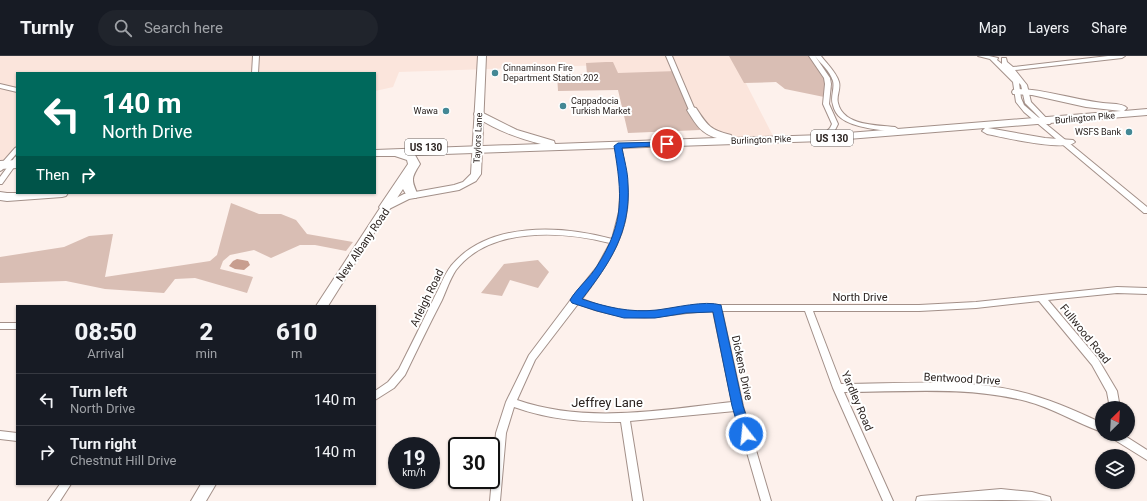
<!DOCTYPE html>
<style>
:root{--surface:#171b24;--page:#20242c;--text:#f1f3f6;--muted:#9ea1a6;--line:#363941}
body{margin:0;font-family:Roboto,sans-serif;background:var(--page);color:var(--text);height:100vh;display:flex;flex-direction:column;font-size:15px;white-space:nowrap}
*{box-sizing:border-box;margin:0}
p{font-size:13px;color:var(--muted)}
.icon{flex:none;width:22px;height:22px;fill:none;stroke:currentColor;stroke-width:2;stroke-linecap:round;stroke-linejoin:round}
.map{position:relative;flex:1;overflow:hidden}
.panel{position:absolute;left:16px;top:249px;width:360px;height:180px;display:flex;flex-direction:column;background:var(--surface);border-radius:0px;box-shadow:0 1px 3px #0004}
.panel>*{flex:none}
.hud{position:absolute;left:16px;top:16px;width:360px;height:122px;border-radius:0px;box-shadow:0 1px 3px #0004;background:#00695c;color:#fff;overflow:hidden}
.needle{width:26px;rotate:24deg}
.buttons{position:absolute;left:1095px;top:345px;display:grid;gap:8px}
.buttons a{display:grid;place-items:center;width:40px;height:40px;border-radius:50%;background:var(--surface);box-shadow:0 1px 3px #0004;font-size:20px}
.speed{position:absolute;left:388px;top:381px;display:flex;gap:8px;font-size:20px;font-weight:700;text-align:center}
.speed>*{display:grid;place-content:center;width:52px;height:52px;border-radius:50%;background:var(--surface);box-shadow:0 1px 3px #0004;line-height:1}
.speed small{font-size:10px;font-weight:400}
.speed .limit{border:2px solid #111;border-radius:6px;background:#fff;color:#111}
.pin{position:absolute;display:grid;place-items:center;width:34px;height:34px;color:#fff;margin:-17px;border:2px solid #fff;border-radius:50%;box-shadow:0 1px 4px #0007}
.me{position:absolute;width:44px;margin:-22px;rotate:344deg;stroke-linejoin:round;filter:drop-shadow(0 0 3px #0008)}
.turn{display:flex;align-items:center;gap:14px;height:84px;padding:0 20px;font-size:18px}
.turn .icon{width:52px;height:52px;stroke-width:2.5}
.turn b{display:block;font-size:28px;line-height:34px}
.then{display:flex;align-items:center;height:38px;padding:0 20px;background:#0003;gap:8px;font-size:15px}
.eta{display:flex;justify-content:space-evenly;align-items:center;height:68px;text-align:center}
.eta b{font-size:24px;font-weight:800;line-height:28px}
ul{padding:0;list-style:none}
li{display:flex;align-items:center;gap:12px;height:52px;padding:0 20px;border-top:1px solid var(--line)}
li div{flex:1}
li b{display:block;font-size:15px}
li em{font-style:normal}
header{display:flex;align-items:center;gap:24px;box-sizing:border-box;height:56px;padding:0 20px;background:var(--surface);border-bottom:1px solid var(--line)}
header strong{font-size:19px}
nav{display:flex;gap:22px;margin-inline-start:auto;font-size:14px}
.search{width:280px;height:36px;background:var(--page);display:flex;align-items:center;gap:10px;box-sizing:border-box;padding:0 14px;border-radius:22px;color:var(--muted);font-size:15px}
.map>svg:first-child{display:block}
.built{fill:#fbe5dc}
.green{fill:#d9beb4}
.water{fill:#c89e8f}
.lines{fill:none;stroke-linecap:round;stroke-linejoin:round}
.street-casing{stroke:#a39089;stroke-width:2}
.secondary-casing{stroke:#a39089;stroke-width:2}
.highway-casing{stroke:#a39089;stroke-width:2}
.street{fill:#fff;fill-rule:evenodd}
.secondary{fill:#fff;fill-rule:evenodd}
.highway{fill:#fff;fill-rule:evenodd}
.route{fill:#1a73e8;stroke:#114b97}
.poi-dot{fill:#438895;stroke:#fff;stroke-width:1.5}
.labels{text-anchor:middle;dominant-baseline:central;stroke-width:4;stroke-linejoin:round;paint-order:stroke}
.far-poi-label{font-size:9px;fill:#2b2320;stroke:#fff;text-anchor:start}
.far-street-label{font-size:9px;fill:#2b2320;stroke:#fff}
.shield{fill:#fff;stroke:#6b6563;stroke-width:1}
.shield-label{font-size:10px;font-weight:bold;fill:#2b2320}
.street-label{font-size:11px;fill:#2b2320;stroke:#fff}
.near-street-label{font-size:13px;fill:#2b2320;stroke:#fff}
</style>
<header>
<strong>Turnly</strong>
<div class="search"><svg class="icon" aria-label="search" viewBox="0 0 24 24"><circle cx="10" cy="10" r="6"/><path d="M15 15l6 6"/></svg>Search here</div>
<nav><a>Map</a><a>Layers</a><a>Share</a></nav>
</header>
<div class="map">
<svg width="1147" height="445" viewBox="0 0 1147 445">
<rect width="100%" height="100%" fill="#fdf1ec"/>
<path class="built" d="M 0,0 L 732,0 L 773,80 L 731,82 L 721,80 L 611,18 L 607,9 L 399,16 L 393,31 L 375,35 L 375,17 L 17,17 L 17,104 L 0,104 Z"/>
<path class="green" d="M 729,0 L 812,0 L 832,32 L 829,42 L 785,33 L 776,26 L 744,27 Z
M 606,6 L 613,6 L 618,17 L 677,15 L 700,74 L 628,77 L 618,34 L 558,35 L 557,18 L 587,18 L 586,7 Z
M 231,147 L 259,158 L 281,158 L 296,164 L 307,178 L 353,186 L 346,195 L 315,189 L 300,189 L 271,202 L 254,194 L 230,199 L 223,205 L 220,213 L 253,221 L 247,237 L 195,222 L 175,223 L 164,237 L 105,233 L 66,225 L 0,227 L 0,201 L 64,191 L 89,180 L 113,178 L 105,221 L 210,205 L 217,199 Z
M 538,204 L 549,216 L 538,232 L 510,224 L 502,240 L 481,237 L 504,208 Z"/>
<path class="water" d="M 237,203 L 248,205 L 250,209 L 244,214 L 235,213 L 229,210 L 233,205 Z"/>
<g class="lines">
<g class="street-casing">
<path id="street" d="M 253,0 L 259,0 L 258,17 L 252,17 Z
M 666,0 L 672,0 L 695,54 L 694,55 L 690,55 L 689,54 Z
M 809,0 L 815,0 L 830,22 L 831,28 L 829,48 L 838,68 L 835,74 L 827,80 L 824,78 L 830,72 L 832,68 L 823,48 L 825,28 L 824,22 Z
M 815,0 L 821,0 C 827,8 836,16 839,26 C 841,33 836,40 838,47 C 843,70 877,69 895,71 L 898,73 L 897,74 C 883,76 852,71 841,62 C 837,59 834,54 833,49 C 830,41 835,33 833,25 C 830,15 821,8 815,0 Z
M 978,0 L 989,0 L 998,2 L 997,4 L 1002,8 L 1002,2 L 1006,2 L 1007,6 L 1013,11 L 1108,0 L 1125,0 L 1122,2 L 1015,14 L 1027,29 L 1031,46 L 1051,67 L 1050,68 L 1046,68 L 1147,151 L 1147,157 L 1144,157 L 1024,56 L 1016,46 L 1013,26 L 990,3 ZM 1019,27 L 1021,29 L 1025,47 L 1046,68 L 1024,49 L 1021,42 Z
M 0,28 L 17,32 L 17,36 L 0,32 Z
M 618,87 L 621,89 C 623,101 626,113 627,126 C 633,173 609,207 582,243 L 598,249 L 624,255 L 655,255 L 697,249 L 919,249 L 976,246 L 1117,231 L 1147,232 L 1147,238 L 1117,237 L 1048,244 L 1098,303 L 1117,335 L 1120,352 L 1110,352 L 1107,336 L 1092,309 L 1039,245 L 976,252 L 919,255 L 813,255 L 841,328 C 899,328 960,322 1017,335 C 1047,342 1074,354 1102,367 L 1102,376 C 1076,367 1053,352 1026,345 C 967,330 905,336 844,336 L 893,445 L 883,445 L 833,332 L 805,255 L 722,255 L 743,350 L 771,445 L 761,445 L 735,355 L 630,365 L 643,445 L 633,445 L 621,366 C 582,366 551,364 514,351 L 506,377 L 500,445 L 490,445 L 496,377 L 506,346 L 529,299 L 572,242 L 597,211 L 610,187 C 563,175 490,170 456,214 C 450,223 446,235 442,244 C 429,269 417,294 405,319 L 394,332 L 375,344 L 375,335 L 388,326 L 399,313 C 411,289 423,265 435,240 C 440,231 444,219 451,210 C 488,165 561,169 612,183 L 619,156 L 621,127 L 615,89 ZM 578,248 C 603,258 628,263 656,261 C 675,259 694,255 713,255 L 732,346 C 661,354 586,368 517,344 L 535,304 Z
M 17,91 L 17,97 L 2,114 L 0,115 L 0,109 L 15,92 Z
M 17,100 L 17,107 L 2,128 L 0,128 L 0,121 L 15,101 Z
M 0,267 L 17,267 L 17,273 L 0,273 Z
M 0,375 L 17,377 L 17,385 L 0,383 Z
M 1108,378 L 1122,378 L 1147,394 L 1147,404 L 1110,381 Z
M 60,428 L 71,428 L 60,445 L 48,445 Z
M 1001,433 L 1032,436 L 1050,441 L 1051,445 L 1001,444 L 916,445 L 917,441 L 921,440 Z"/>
</g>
<g class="secondary-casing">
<path id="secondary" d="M 478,0 L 486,0 L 481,118 L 476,125 L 459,134 L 409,143 L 389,153 L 328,250 L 316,250 L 382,149 L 404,138 L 454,129 L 463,126 L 471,118 Z
M 201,428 L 216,428 L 206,445 L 191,445 Z"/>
</g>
<g class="highway-casing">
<path id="highway" d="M 1017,33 C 1046,33 1074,44 1103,47 C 1110,48 1123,47 1127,52 L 1124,55 L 1147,53 L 1147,59 L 988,72 L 1045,82 L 1073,84 L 1075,86 C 1067,96 1001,81 987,78 L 982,75 L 985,72 L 823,85 L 415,99 L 420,108 C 411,122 411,124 418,139 L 416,142 L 408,142 L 403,133 L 389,154 L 381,154 L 379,151 L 408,108 L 407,104 L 395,100 L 375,100 L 375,94 L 541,88 C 517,82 495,74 475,60 L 474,58 L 475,56 L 479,55 L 517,74 L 554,85 L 555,88 L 717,82 C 701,78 695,67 687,54 L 692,51 L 696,52 C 707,69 710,74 731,79 L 732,82 L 823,79 L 1121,55 L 1086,51 L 1032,39 L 1013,38 L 1012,36 L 1013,34 Z
M 17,104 L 17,112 L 0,113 L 0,105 Z
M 0,136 L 7,137 L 68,137 L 66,140 L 62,141 L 7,145 L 0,144 Z"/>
</g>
<use href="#street" class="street"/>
<use href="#secondary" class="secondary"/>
<use href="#highway" class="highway"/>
</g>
<path class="route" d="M 667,86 L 671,88 L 670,89 L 622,92 C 624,103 628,116 628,128 C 631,176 610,207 582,243 C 606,251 630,257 657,254 C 674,252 705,244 721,249 L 743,350 L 752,378 L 750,381 L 746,383 L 742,381 L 740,378 L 732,350 L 713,256 L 686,257 L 655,262 L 624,262 L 597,255 L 572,247 L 570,244 C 577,232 590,222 597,210 C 625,167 622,138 614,90 L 618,87 Z"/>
<g class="poi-dot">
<circle cx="495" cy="17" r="4"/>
<circle cx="563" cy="50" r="4"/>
<circle cx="446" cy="55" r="4"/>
<circle cx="1129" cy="76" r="4"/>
</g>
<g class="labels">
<g class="far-poi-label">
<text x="503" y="12">Cinnaminson Fire<tspan x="503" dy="10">Department Station 202</tspan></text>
<text x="571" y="45">Cappadocia<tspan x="571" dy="10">Turkish Market</tspan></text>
<text x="438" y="55" text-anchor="end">Wawa</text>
<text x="1121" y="76" text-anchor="end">WSFS Bank</text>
</g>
<g class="far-street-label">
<text transform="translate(1085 62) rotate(-5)">Burlington Pike</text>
<text transform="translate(478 82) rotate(-87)">Taylors Lane</text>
<text transform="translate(761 84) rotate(-2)">Burlington Pike</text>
</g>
<g class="shield">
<rect x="811" y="74" width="42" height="16" rx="3"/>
<rect x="405" y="83" width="42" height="16" rx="3"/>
</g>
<g class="shield-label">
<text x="832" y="82">US 130</text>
<text x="426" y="91">US 130</text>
</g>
<g class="street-label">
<text transform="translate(363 189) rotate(-56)">New Albany Road</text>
<text x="860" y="241">North Drive</text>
<text transform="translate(427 242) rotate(-64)">Arleigh Road</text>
<text transform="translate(1085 278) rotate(51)">Fullwood Road</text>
<text transform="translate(742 312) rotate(78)">Dickens Drive</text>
<text transform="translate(962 323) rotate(3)">Bentwood Drive</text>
<text transform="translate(857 345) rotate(67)">Yardley Road</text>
</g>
<g class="near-street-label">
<text x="607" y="346">Jeffrey Lane</text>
</g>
</g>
</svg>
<div class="buttons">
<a><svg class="needle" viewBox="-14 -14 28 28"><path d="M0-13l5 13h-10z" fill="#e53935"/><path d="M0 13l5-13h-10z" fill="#9ea1a6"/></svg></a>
<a><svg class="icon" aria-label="layers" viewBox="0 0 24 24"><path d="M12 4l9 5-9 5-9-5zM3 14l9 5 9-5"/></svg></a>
</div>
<div class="speed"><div>19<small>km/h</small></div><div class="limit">30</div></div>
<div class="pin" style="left:667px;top:88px;background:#d93025"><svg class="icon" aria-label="arrive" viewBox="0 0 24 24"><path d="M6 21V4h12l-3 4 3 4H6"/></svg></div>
<svg class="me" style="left:746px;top:378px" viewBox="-20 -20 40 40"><circle r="17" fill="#1a73e8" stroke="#fff" stroke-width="3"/><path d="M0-11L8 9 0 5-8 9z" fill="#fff"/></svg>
<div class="hud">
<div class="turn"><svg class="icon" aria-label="left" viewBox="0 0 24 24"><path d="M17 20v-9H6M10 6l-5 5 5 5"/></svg><div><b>140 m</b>North Drive</div></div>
<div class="then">Then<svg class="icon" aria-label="right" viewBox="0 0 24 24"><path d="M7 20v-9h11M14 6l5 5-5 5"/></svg></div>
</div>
<section class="panel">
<div class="eta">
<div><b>08:50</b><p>Arrival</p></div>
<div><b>2</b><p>min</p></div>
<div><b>610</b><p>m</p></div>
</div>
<ul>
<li><svg class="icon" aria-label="left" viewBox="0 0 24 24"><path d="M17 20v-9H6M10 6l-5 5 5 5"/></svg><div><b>Turn left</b><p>North Drive</p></div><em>140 m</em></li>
<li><svg class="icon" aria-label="right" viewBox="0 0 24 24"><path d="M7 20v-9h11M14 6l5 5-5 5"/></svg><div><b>Turn right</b><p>Chestnut Hill Drive</p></div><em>140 m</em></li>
</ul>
</section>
</div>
